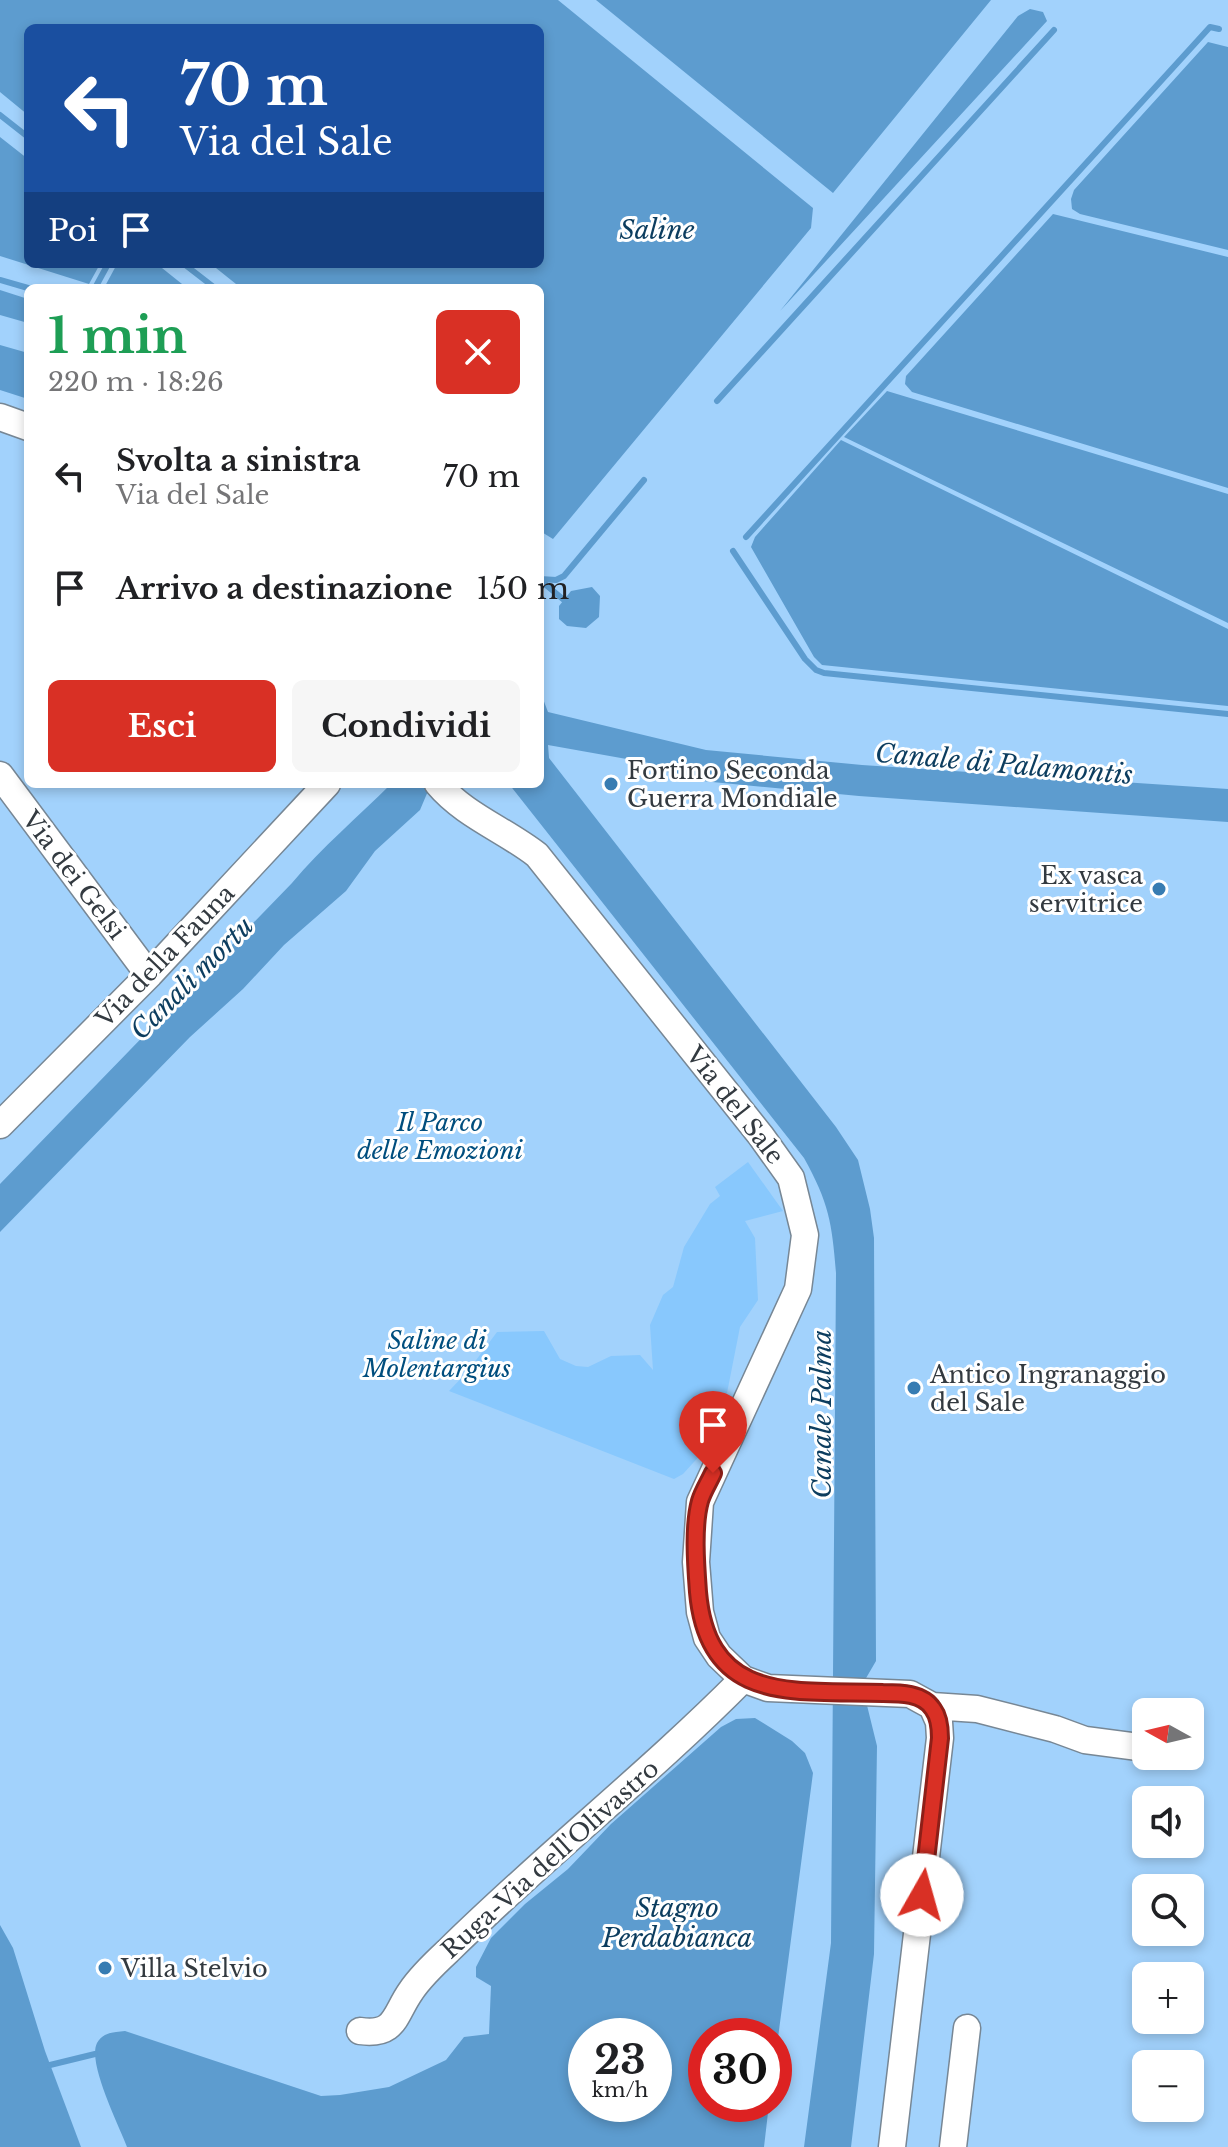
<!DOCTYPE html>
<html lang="it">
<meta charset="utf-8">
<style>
:root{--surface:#fff;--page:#f6f6f6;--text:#202124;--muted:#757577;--accent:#d93025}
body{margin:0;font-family:"Libre Baskerville",serif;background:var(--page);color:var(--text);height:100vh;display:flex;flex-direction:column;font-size:30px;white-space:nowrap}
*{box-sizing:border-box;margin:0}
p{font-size:26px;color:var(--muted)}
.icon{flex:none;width:44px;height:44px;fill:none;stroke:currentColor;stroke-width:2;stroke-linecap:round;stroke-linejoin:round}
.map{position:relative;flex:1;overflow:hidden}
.drawer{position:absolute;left:24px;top:284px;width:520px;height:504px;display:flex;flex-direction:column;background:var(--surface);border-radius:12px;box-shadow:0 4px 12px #0003}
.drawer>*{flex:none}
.banner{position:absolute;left:24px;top:24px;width:520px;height:244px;border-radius:12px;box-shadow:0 4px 12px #0003;background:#1a4fa0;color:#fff;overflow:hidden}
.needle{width:52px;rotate:278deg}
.buttons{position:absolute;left:1132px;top:1698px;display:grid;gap:16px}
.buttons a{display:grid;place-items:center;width:72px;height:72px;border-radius:12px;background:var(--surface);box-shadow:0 4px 12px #0003;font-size:40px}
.speed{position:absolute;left:568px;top:2018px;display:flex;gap:16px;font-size:40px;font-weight:700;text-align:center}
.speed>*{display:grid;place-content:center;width:104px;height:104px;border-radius:50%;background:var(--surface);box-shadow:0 4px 12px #0003;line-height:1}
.speed small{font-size:20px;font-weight:400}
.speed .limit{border:12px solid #d22;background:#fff;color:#111}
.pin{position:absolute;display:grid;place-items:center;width:68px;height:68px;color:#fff;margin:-82px -34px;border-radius:50% 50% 50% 0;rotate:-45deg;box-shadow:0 0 8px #0007}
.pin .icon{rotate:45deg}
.me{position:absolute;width:88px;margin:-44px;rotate:7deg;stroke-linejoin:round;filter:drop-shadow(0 0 6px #0008)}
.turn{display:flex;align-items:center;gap:28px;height:168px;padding:0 24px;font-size:36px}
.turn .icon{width:104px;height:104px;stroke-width:2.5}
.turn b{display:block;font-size:56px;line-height:68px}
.then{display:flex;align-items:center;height:76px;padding:0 24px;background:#0003;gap:16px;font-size:30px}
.round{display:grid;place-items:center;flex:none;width:84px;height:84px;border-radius:12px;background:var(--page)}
.headline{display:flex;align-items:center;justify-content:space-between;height:136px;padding:0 24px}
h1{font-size:48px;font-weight:700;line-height:60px;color:#1e9e55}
.action{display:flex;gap:16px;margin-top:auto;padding:16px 24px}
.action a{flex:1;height:92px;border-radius:12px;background:var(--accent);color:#fff;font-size:32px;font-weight:700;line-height:92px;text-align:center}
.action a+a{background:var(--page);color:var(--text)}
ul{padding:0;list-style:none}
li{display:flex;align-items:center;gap:24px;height:112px;padding:0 24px}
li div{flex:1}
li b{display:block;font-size:30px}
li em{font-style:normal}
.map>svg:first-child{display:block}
.green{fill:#a2d2fc;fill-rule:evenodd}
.forest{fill:#88c8fd}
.water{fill:#5d9ccf;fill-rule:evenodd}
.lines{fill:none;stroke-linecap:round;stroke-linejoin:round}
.stream{stroke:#5d9ccf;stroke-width:6}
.minor-casing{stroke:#778795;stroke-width:29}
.minor{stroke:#fff;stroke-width:26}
.route-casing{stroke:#8d1f18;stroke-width:20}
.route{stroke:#d93025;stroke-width:14}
.poi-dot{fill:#377cb2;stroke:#fff;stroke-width:3}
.labels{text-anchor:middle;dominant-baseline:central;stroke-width:6;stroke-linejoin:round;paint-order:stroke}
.poi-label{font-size:24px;fill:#333a40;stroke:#fff;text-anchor:start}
.street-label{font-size:24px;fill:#333a40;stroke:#fff}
.park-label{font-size:24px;font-style:italic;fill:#004e7e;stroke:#fff}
.water-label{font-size:26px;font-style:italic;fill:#0c3d5f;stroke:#fff}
</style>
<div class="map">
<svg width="1228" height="2147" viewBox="0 0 1228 2147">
<rect width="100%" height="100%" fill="#ebf6ff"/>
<path class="green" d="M 0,0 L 1228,0 L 1228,2147 L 0,2147 ZM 28,28 L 540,28 L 540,264 L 28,264 ZM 28,288 L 540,288 L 540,784 L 28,784 ZM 1146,1712 L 1190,1712 L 1190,1756 L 1146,1756 ZM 1146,1800 L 1190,1800 L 1190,1844 L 1146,1844 ZM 1146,1888 L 1190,1888 L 1190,1932 L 1146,1932 ZM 1146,1976 L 1190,1976 L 1190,2020 L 1146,2020 ZM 586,2036 L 654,2036 L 654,2104 L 586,2104 ZM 706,2036 L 774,2036 L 774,2104 L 706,2104 ZM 1146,2064 L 1190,2064 L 1190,2108 L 1146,2108 Z"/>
<path class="forest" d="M 748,1162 L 783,1211 L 745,1221 L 755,1238 L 758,1300 L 740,1327 L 727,1393 L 701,1396 L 692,1406 L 702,1430 L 703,1452 L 683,1474 L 674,1479 L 449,1391 L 468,1371 L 497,1332 L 544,1331 L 560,1359 L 576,1366 L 588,1367 L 611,1356 L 640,1355 L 653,1370 L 650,1325 L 663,1295 L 673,1287 L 684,1247 L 710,1204 L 720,1196 L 715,1187 Z"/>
<path class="water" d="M 0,0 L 558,0 L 813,208 L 811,228 L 553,539 L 540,531 L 540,288 L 241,288 L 211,264 L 540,264 L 540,28 L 28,28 L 28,115 L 0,92 Z
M 596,0 L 991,0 L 833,193 Z
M 1030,9 L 1043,12 L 1047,21 L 780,311 L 1018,16 Z
M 1208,42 L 1228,47 L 1228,250 L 1080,214 L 1072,209 L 1071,199 L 1074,190 Z
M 0,137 L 28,159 L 28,264 L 100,264 L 89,284 L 0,256 Z
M 1053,214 L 1228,257 L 1228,488 L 912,392 L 905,384 L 906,376 Z
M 117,264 L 157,264 L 187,288 L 104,288 Z
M 0,290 L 28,299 L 28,323 L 0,315 Z
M 0,345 L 28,353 L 28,399 L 0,390 Z
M 887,391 L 1228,494 L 1228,623 L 844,437 Z
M 841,440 L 1228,629 L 1228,706 L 822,665 L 814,657 L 751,547 L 755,537 Z
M 592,587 L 600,596 L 599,617 L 586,628 L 567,626 L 559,619 L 559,606 L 571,591 Z
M 540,691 L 548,712 L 706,750 L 862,765 L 1228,789 L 1228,822 L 859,796 L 702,781 L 667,772 L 649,763 L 548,745 L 549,758 L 836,1127 L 858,1160 L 870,1209 L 874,1238 L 876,1661 L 862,1685 L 877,1746 L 874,1954 L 851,2147 L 804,2147 L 831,1943 L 836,1273 C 832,1223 829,1203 804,1158 L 509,784 L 540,784 Z
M 391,784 L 431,784 L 420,810 L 375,851 L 346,891 L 284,945 L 243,989 L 190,1037 L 0,1232 L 0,1184 L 292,883 C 322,847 358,817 391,784 Z
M 755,1718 L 792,1741 L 805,1753 L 813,1773 L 774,2068 L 774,2036 L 706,2036 L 706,2104 L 769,2104 L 764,2147 L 127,2147 C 119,2125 87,2063 97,2043 C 103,2032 115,2032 125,2031 L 321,2096 L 340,2095 L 389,2087 L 446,2060 L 464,2037 L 489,2034 L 491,1986 L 476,1977 L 476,1967 L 491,1938 L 525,1904 L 568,1869 L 611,1824 L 721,1727 L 736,1719 ZM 586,2036 L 654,2036 L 654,2104 L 586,2104 Z
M 0,1925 L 13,1948 L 45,2051 L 81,2147 L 0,2147 Z"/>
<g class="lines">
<path class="stream" d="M 0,115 L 28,137
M 184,264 L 215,288
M 0,280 L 28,288
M 95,288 L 108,264
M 717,401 L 1054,30
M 746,537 L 1210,27 L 1219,29
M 733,551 L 805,659 L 816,670 L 824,673 L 1228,714
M 540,579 L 556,580 L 564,576 L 644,480
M 540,580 L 564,600
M 50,2065 L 95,2054"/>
<g class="minor-casing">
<path id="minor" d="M 0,417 L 28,427
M 0,775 L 149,975
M 438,784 C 464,815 505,830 537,855 L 761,1136 L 791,1178 L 805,1235 L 798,1289 L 700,1502 L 696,1562 L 700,1612 L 707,1638 L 719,1656 L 743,1679 L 768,1688 L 910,1694 L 932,1706 L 977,1709 L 1055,1729 L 1085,1740 L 1146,1748
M 0,1125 L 149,975 L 327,784
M 360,2031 C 396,2036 394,2015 411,1991 C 421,1976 435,1963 448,1951 C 543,1857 649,1774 743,1679
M 892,2147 L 940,1738 L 939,1722 L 932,1706
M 953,2147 L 967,2028"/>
</g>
<use href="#minor" class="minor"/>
</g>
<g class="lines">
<g class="route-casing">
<path id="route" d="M 713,1473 C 709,1482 703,1491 700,1501 C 693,1526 696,1565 698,1592 C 708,1706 796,1690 883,1693 C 900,1693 923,1693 933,1709 C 939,1717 940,1727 940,1738 L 922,1895"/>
</g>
<use href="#route" class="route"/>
</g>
<g class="poi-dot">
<circle cx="611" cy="784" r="8"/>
<circle cx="1159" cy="889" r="8"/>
<circle cx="914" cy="1388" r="8"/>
<circle cx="105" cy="1968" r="8"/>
</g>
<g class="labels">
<g class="poi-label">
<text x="627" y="770">Fortino Seconda<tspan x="627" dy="28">Guerra Mondiale</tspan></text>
<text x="1143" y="875" text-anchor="end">Ex vasca<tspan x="1143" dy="28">servitrice</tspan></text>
<text x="930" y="1374">Antico Ingranaggio<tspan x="930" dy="28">del Sale</tspan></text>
<text x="121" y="1968">Villa Stelvio</text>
</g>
<g class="street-label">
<text transform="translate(74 875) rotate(53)">Via dei Gelsi</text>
<text transform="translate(165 956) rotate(-46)">Via della Fauna</text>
<text transform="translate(735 1105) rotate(52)">Via del Sale</text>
<text transform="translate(550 1859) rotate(-42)">Ruga-Via dell'Olivastro</text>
</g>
<g class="park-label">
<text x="440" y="1122">Il Parco<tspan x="440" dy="28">delle Emozioni</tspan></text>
<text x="437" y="1340">Saline di<tspan x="437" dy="28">Molentargius</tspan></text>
</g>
<g class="water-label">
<text x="657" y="230">Saline</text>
<text transform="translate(1004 764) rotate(5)">Canale di Palamontis</text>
<text transform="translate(192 978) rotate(-45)">Canali mortu</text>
<text transform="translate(822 1414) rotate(-90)">Canale Palma</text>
<text x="677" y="1908">Stagno<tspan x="677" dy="30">Perdabianca</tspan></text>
</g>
</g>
</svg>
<div class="buttons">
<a><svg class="needle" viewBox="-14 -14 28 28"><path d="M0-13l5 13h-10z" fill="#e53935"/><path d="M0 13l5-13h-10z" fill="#757577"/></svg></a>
<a><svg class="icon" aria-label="sound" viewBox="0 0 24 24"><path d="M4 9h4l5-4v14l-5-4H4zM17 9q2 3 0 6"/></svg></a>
<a><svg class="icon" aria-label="search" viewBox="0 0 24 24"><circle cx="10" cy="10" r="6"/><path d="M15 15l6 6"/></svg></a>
<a>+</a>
<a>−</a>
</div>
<div class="speed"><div>23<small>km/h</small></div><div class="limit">30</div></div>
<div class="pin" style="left:713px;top:1473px;background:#d93025"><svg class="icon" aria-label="arrive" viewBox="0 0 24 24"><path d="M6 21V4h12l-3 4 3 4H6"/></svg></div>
<svg class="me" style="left:922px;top:1895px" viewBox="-20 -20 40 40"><circle r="19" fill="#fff"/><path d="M0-13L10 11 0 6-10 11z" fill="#d93025"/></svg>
<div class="banner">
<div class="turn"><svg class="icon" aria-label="left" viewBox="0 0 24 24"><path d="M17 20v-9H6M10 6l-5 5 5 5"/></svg><div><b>70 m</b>Via del Sale</div></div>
<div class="then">Poi<svg class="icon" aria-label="arrive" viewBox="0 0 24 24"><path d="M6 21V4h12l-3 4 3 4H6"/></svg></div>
</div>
<section class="drawer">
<div class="headline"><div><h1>1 min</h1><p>220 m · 18:26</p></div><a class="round" style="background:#d93025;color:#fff"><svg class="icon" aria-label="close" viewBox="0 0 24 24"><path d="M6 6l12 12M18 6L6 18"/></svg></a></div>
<ul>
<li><svg class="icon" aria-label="left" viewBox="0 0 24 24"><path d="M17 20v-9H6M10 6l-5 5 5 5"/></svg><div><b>Svolta a sinistra</b><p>Via del Sale</p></div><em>70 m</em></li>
<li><svg class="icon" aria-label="arrive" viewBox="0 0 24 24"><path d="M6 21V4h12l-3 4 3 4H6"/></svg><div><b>Arrivo a destinazione</b></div><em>150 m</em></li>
</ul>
<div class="action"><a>Esci</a><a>Condividi</a></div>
</section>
</div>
